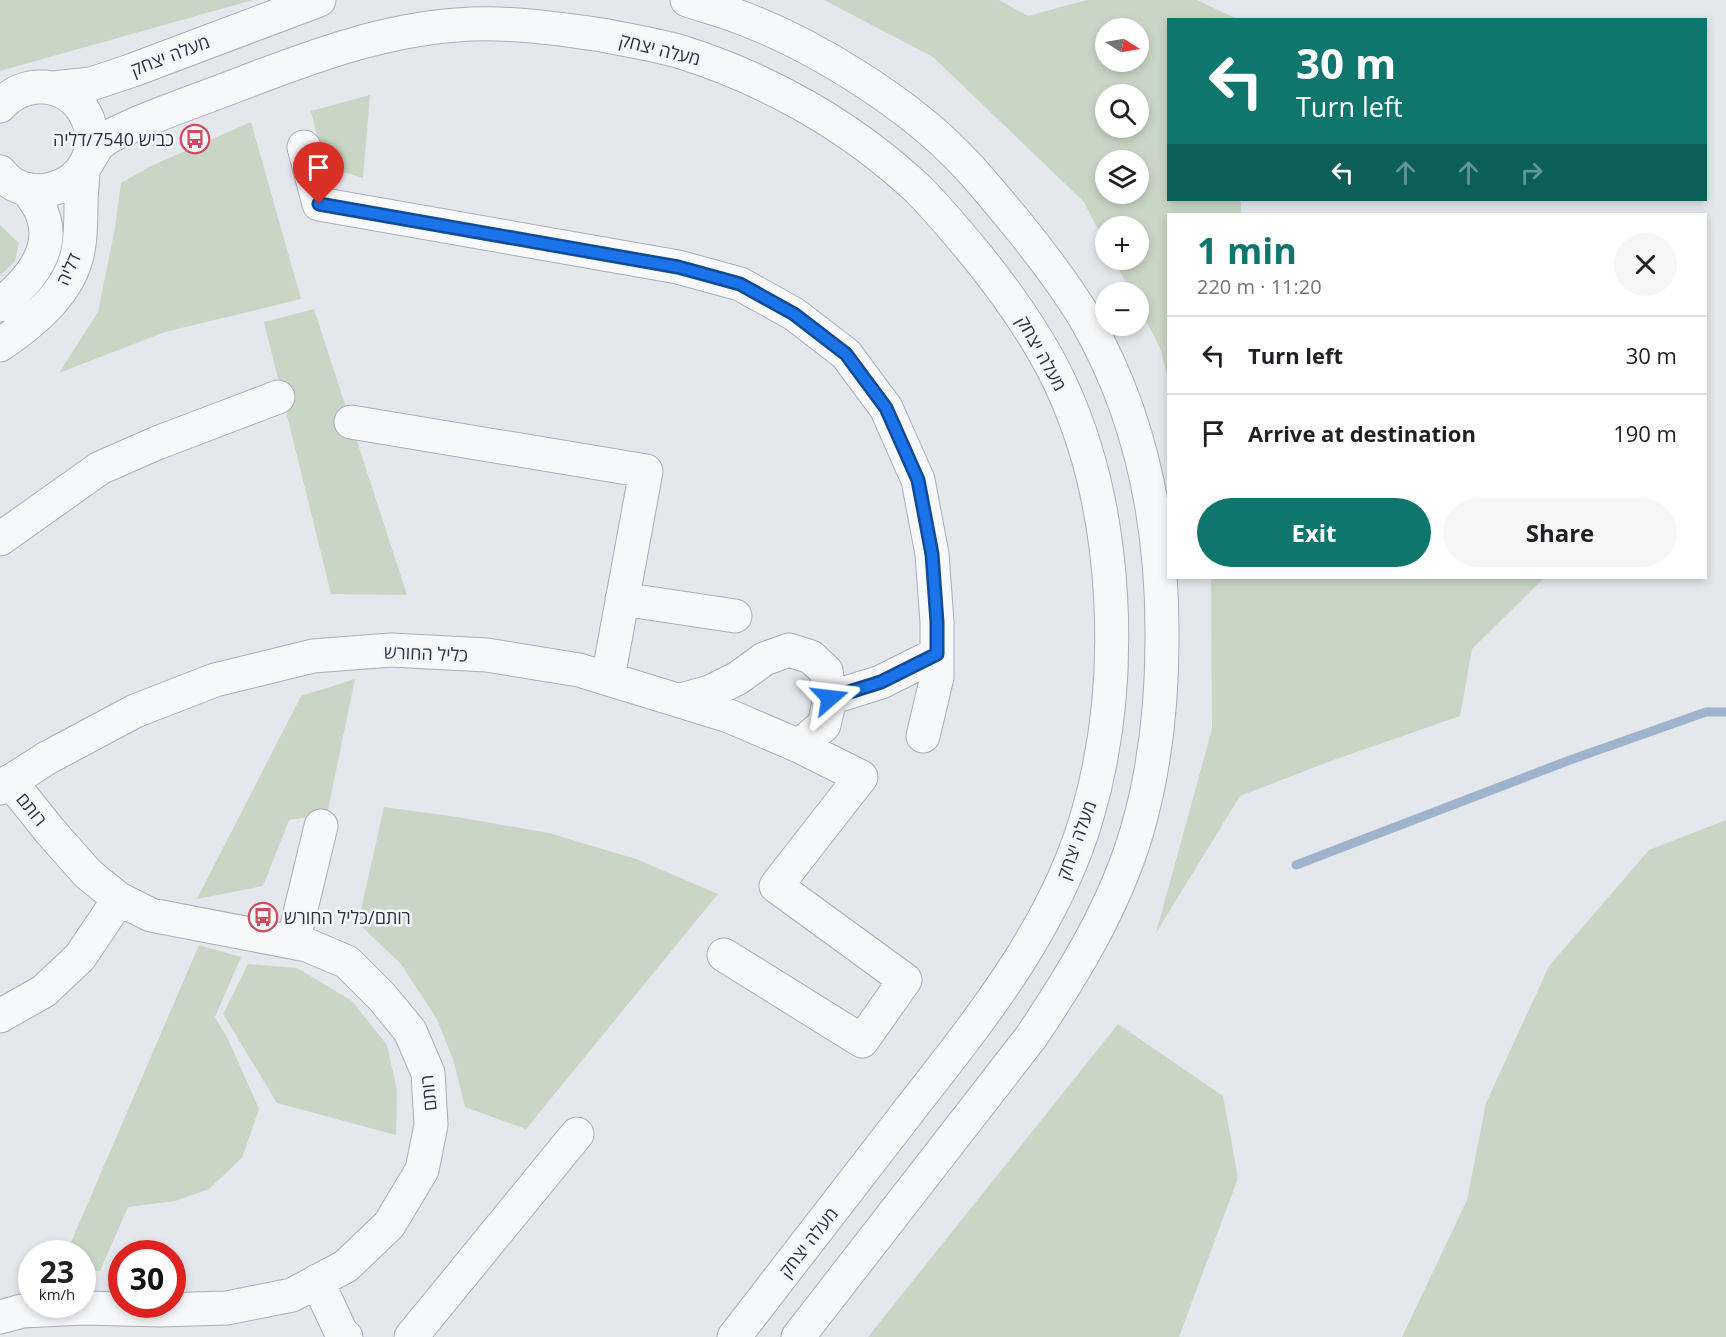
<!DOCTYPE html>
<meta charset="utf-8">
<style>
:root{--surface:#fff;--page:#f6f6f6;--text:#202124;--muted:#757577;--line:#e0e0e0;--accent:#0f766e}
body{margin:0;font-family:"Open Sans","Noto Sans Hebrew",sans-serif;background:var(--page);color:var(--text);height:100vh;display:flex;flex-direction:column;font-size:22px;white-space:nowrap}
*{box-sizing:border-box;margin:0}
p{font-size:20px;color:var(--muted)}
.icon{flex:none;width:33px;height:33px;fill:none;stroke:currentColor;stroke-width:2;stroke-linecap:round;stroke-linejoin:round}
.map{position:relative;flex:1;overflow:hidden}
.side{position:absolute;left:1167px;top:213px;width:540px;height:366px;display:flex;flex-direction:column;background:var(--surface);border-radius:0px;box-shadow:0 3px 9px #0003}
.side>*{flex:none}
.top-card{position:absolute;left:1167px;top:18px;width:540px;height:183px;border-radius:0px;box-shadow:0 3px 9px #0003;background:#0f766e;color:#fff;overflow:hidden}
.needle{width:39px;rotate:101deg}
.buttons{position:absolute;left:1095px;top:18px;display:grid;gap:12px}
.buttons a{display:grid;place-items:center;width:54px;height:54px;border-radius:50%;background:var(--surface);box-shadow:0 3px 9px #0003;font-size:30px}
.speed{position:absolute;left:18px;top:1240px;display:flex;gap:12px;font-size:30px;font-weight:700;text-align:center}
.speed>*{display:grid;place-content:center;width:78px;height:78px;border-radius:50%;background:var(--surface);box-shadow:0 3px 9px #0003;line-height:1}
.speed small{font-size:15px;font-weight:400}
.speed .limit{border:9px solid #d22;background:#fff;color:#111}
.pin{position:absolute;display:grid;place-items:center;width:51px;height:51px;color:#fff;margin:-62px -26px;border-radius:50% 50% 50% 0;rotate:-45deg;box-shadow:0 0 6px #0007}
.pin .icon{rotate:45deg}
.me{position:absolute;width:66px;margin:-33px;rotate:73deg;stroke-linejoin:round;filter:drop-shadow(0 0 4px #0008)}
.turn{display:flex;align-items:center;gap:21px;height:126px;padding:0 30px;font-size:27px}
.turn .icon{width:78px;height:78px;stroke-width:2.5}
.turn b{display:block;font-size:42px;line-height:51px}
.lanes{display:flex;align-items:center;height:57px;padding:0 30px;background:#0003;justify-content:center;gap:30px;direction:ltr}
.lanes .off{opacity:.35}
.round{display:grid;place-items:center;flex:none;width:63px;height:63px;border-radius:32px;background:var(--page)}
.headline{display:flex;align-items:center;justify-content:space-between;height:102px;padding:0 30px}
h1{font-size:36px;font-weight:700;line-height:45px;color:var(--accent)}
.cta{display:flex;gap:12px;margin-top:auto;padding:12px 30px}
.cta a{flex:1;height:69px;border-radius:36px;background:var(--accent);color:#fff;font-size:24px;font-weight:700;line-height:69px;text-align:center}
.cta a+a{background:var(--page);color:var(--text)}
ul{padding:0;list-style:none}
li{display:flex;align-items:center;gap:18px;height:78px;padding:0 30px;border-top:2px solid var(--line)}
li div{flex:1}
li b{display:block;font-size:22px}
li em{font-style:normal}
.map>svg:first-child{display:block}
.green{fill:#c9d6c5;fill-rule:evenodd}
.lines{fill:none;stroke-linecap:round;stroke-linejoin:round}
.stream{stroke:#9fb4cc;stroke-width:9}
.minor-casing{stroke:#a9aeb7;stroke-width:35}
.minor{stroke:#f7f8fa;stroke-width:33}
.route-casing{stroke:#114b97;stroke-width:15}
.route{stroke:#1a73e8;stroke-width:10}
.labels{text-anchor:middle;dominant-baseline:central;stroke-width:5;stroke-linejoin:round;paint-order:stroke}
.street-label{font-size:18px;fill:#2b3445;stroke:#f4f6f9}
.poi-label{font-size:18px;fill:#2b3445;stroke:#f4f6f9;text-anchor:end}
</style>
<div class="map">
<svg width="1726" height="1337" viewBox="0 0 1726 1337">
<rect width="100%" height="100%" fill="#e4e7ec"/>
<path class="green" d="M 0,0 L 253,0 L 0,71 Z
M 824,0 L 999,0 L 1028,16 L 1087,0 L 1197,0 L 1237,19 L 1168,20 L 1168,200 L 1241,200 L 1241,214 L 1168,214 L 1168,378 L 1160,348 L 1139,307 L 1138,292 L 1131,292 L 1114,260 L 1138,260 L 1138,226 L 1106,226 L 1105,243 L 1084,202 L 933,57 ZM 1106,28 L 1138,28 L 1138,62 L 1106,62 ZM 1138,94 L 1138,128 L 1106,128 L 1106,94 ZM 1138,160 L 1138,194 L 1106,194 L 1106,160 Z
M 370,95 L 363,178 L 324,166 L 311,111 Z
M 251,122 L 301,299 L 165,332 L 59,373 L 98,312 L 115,228 L 121,183 L 151,166 Z
M 0,225 L 19,243 L 15,261 L 0,276 Z
M 314,309 L 407,595 L 331,594 L 264,322 Z
M 1211,578 L 1544,578 L 1472,649 L 1460,716 L 1328,762 L 1240,796 L 1156,933 L 1212,729 Z
M 355,679 L 327,814 L 289,820 L 263,886 L 197,899 L 301,696 Z
M 384,807 L 457,817 L 549,833 L 636,859 L 718,894 L 526,1129 L 465,1107 L 454,1062 L 437,1019 L 401,964 L 358,923 Z
M 1726,820 L 1726,1337 L 1402,1337 L 1467,1200 L 1486,1103 L 1549,966 L 1649,850 Z
M 199,945 L 241,957 L 215,1017 L 228,1039 L 259,1109 L 242,1158 L 209,1189 L 175,1201 L 128,1207 L 100,1271 L 83,1270 L 82,1254 L 66,1254 Z
M 248,964 L 297,968 L 352,1001 L 387,1045 L 397,1090 L 396,1135 L 277,1103 L 223,1014 Z
M 1118,1024 L 1223,1096 L 1238,1178 L 1179,1337 L 868,1337 Z"/>
<g class="lines">
<path class="stream" d="M 1296,865 L 1570,760 L 1706,712 L 1726,712"/>
<g class="minor-casing">
<path id="minor" d="M 687,0 C 705,6 724,11 742,18 C 814,45 904,101 958,156 C 978,176 995,198 1013,219 C 1039,251 1064,283 1085,318 C 1142,416 1163,529 1162,640 C 1162,706 1155,769 1137,831 C 1115,906 1074,973 1031,1037 L 798,1337
M 53,88 L 91,84 L 133,70 L 319,0
M 0,106 C 12,92 28,86 45,87 C 81,90 103,131 86,163 C 72,190 34,199 10,182 C 6,179 3,175 0,172
M 304,147 L 319,204 L 678,267 L 740,284 L 794,314 L 846,354 L 886,408 L 918,480 L 932,554 L 937,622 L 937,677 L 923,736
M 87,163 C 89,160 96,147 99,144 C 110,134 126,129 138,123 C 176,107 215,94 253,79 C 319,54 386,30 457,25 C 505,21 555,28 602,35 C 627,40 653,44 678,51 C 766,78 851,126 918,189 C 939,210 958,233 977,256 C 1010,297 1040,339 1062,387 C 1119,512 1126,681 1088,813 C 1056,926 982,1017 911,1108 C 852,1184 793,1260 734,1337
M 0,305 C 27,283 57,251 42,213 C 39,205 32,197 27,189
M 0,345 C 33,322 70,293 78,251 C 81,235 81,221 81,205 C 81,192 83,180 83,168
M 351,422 L 646,471 L 608,678
M 0,539 L 100,468 L 157,443 L 278,397
M 622,599 L 735,616
M 830,698 L 881,682 L 937,654
M 681,700 L 710,692 L 738,678 L 764,659 L 789,650 L 811,657 L 826,671 L 830,698 L 824,725 L 799,746
M 0,788 L 47,758 L 135,711 L 215,680 L 313,656 L 391,650 L 487,655 L 579,670 L 729,716 L 799,746 L 861,777 L 776,886 L 905,980 L 862,1041 L 724,955
M 293,942 L 321,826
M 0,1016 L 44,991 L 80,957 L 119,899
M 317,1281 L 341,1332 L 346,1337
M 0,1317 L 22,1311 L 84,1308 L 160,1310 L 227,1308 L 292,1295 L 346,1266 L 389,1225 L 422,1170 L 431,1125 L 428,1073 L 410,1031 L 382,997 L 347,962 L 307,945 L 151,915 L 119,899 L 88,874 L 50,831 L 10,781
M 411,1337 L 577,1134"/>
</g>
<use href="#minor" class="minor"/>
</g>
<g class="lines">
<g class="route-casing">
<path id="route" d="M 319,204 L 678,267 L 740,284 L 794,314 L 846,354 L 886,408 L 918,480 L 932,554 L 937,622 L 937,654 L 881,682 L 830,698"/>
</g>
<use href="#route" class="route"/>
</g>
<defs>
<g id="bus-ring" transform="scale(1.5)"><circle r="9.5" fill="#f4f6f9" stroke="#d1495b" stroke-width="1.5"/><path d="M-5-6H5V4H4V6H2V4H-2V6H-4V4H-5ZM-3.5-4V0h7V-4ZM-3.5 1.2v1.5H-2V1.2ZM2 1.2v1.5H3.5V1.2Z" fill="#d1495b"/></g>
</defs>
<g fill-rule="evenodd">
<use href="#bus-ring" x="195" y="139"/>
<use href="#bus-ring" x="263" y="917"/>
</g>
<g class="labels">
<g class="street-label">
<text transform="translate(660 49) rotate(14)">מעלה יצחק</text>
<text transform="translate(170 55) rotate(-21)">מעלה יצחק</text>
<text transform="translate(68 269) rotate(-66)">דליה</text>
<text transform="translate(1042 353) rotate(61)">מעלה יצחק</text>
<text transform="translate(426 653) rotate(2)">כליל החורש</text>
<text transform="translate(32 809) rotate(51)">רותם</text>
<text transform="translate(1076 840) rotate(-70)">מעלה יצחק</text>
<text transform="translate(428 1093) rotate(-96)">רותם</text>
<text transform="translate(808 1242) rotate(-52)">מעלה יצחק</text>
</g>
<g class="poi-label">
<text x="174" y="139">כביש 7540/דליה</text>
<text x="284" y="917" text-anchor="start">רותם/כליל החורש</text>
</g>
</g>
</svg>
<div class="buttons">
<a><svg class="needle" viewBox="-14 -14 28 28"><path d="M0-13l5 13h-10z" fill="#e53935"/><path d="M0 13l5-13h-10z" fill="#757577"/></svg></a>
<a><svg class="icon" aria-label="search" viewBox="0 0 24 24"><circle cx="10" cy="10" r="6"/><path d="M15 15l6 6"/></svg></a>
<a><svg class="icon" aria-label="layers" viewBox="0 0 24 24"><path d="M12 4l9 5-9 5-9-5zM3 14l9 5 9-5"/></svg></a>
<a>+</a>
<a>−</a>
</div>
<div class="speed"><div>23<small>km/h</small></div><div class="limit">30</div></div>
<div class="pin" style="left:319px;top:204px;background:#d93025"><svg class="icon" aria-label="arrive" viewBox="0 0 24 24"><path d="M6 21V4h12l-3 4 3 4H6"/></svg></div>
<svg class="me" style="left:830px;top:698px" viewBox="-20 -20 40 40"><path d="M0-17L14 15 0 8-14 15z" fill="#1a73e8" stroke="#fff" stroke-width="4"/></svg>
<div class="top-card">
<div class="turn"><svg class="icon" aria-label="left" viewBox="0 0 24 24"><path d="M17 20v-9H6M10 6l-5 5 5 5"/></svg><div><b>30 m</b>Turn left</div></div>
<div class="lanes"><svg class="icon" aria-label="left" viewBox="0 0 24 24"><path d="M17 20v-9H6M10 6l-5 5 5 5"/></svg><svg class="icon off" aria-label="ahead" viewBox="0 0 24 24"><path d="M12 20V5M6 11l6-6 6 6"/></svg><svg class="icon off" aria-label="ahead" viewBox="0 0 24 24"><path d="M12 20V5M6 11l6-6 6 6"/></svg><svg class="icon off" aria-label="right" viewBox="0 0 24 24"><path d="M7 20v-9h11M14 6l5 5-5 5"/></svg></div>
</div>
<section class="side">
<div class="headline"><div><h1>1 min</h1><p>220 m · 11:20</p></div><a class="round"><svg class="icon" aria-label="close" viewBox="0 0 24 24"><path d="M6 6l12 12M18 6L6 18"/></svg></a></div>
<ul>
<li><svg class="icon" aria-label="left" viewBox="0 0 24 24"><path d="M17 20v-9H6M10 6l-5 5 5 5"/></svg><div><b>Turn left</b></div><em>30 m</em></li>
<li><svg class="icon" aria-label="arrive" viewBox="0 0 24 24"><path d="M6 21V4h12l-3 4 3 4H6"/></svg><div><b>Arrive at destination</b></div><em>190 m</em></li>
</ul>
<div class="cta"><a>Exit</a><a>Share</a></div>
</section>
</div>
